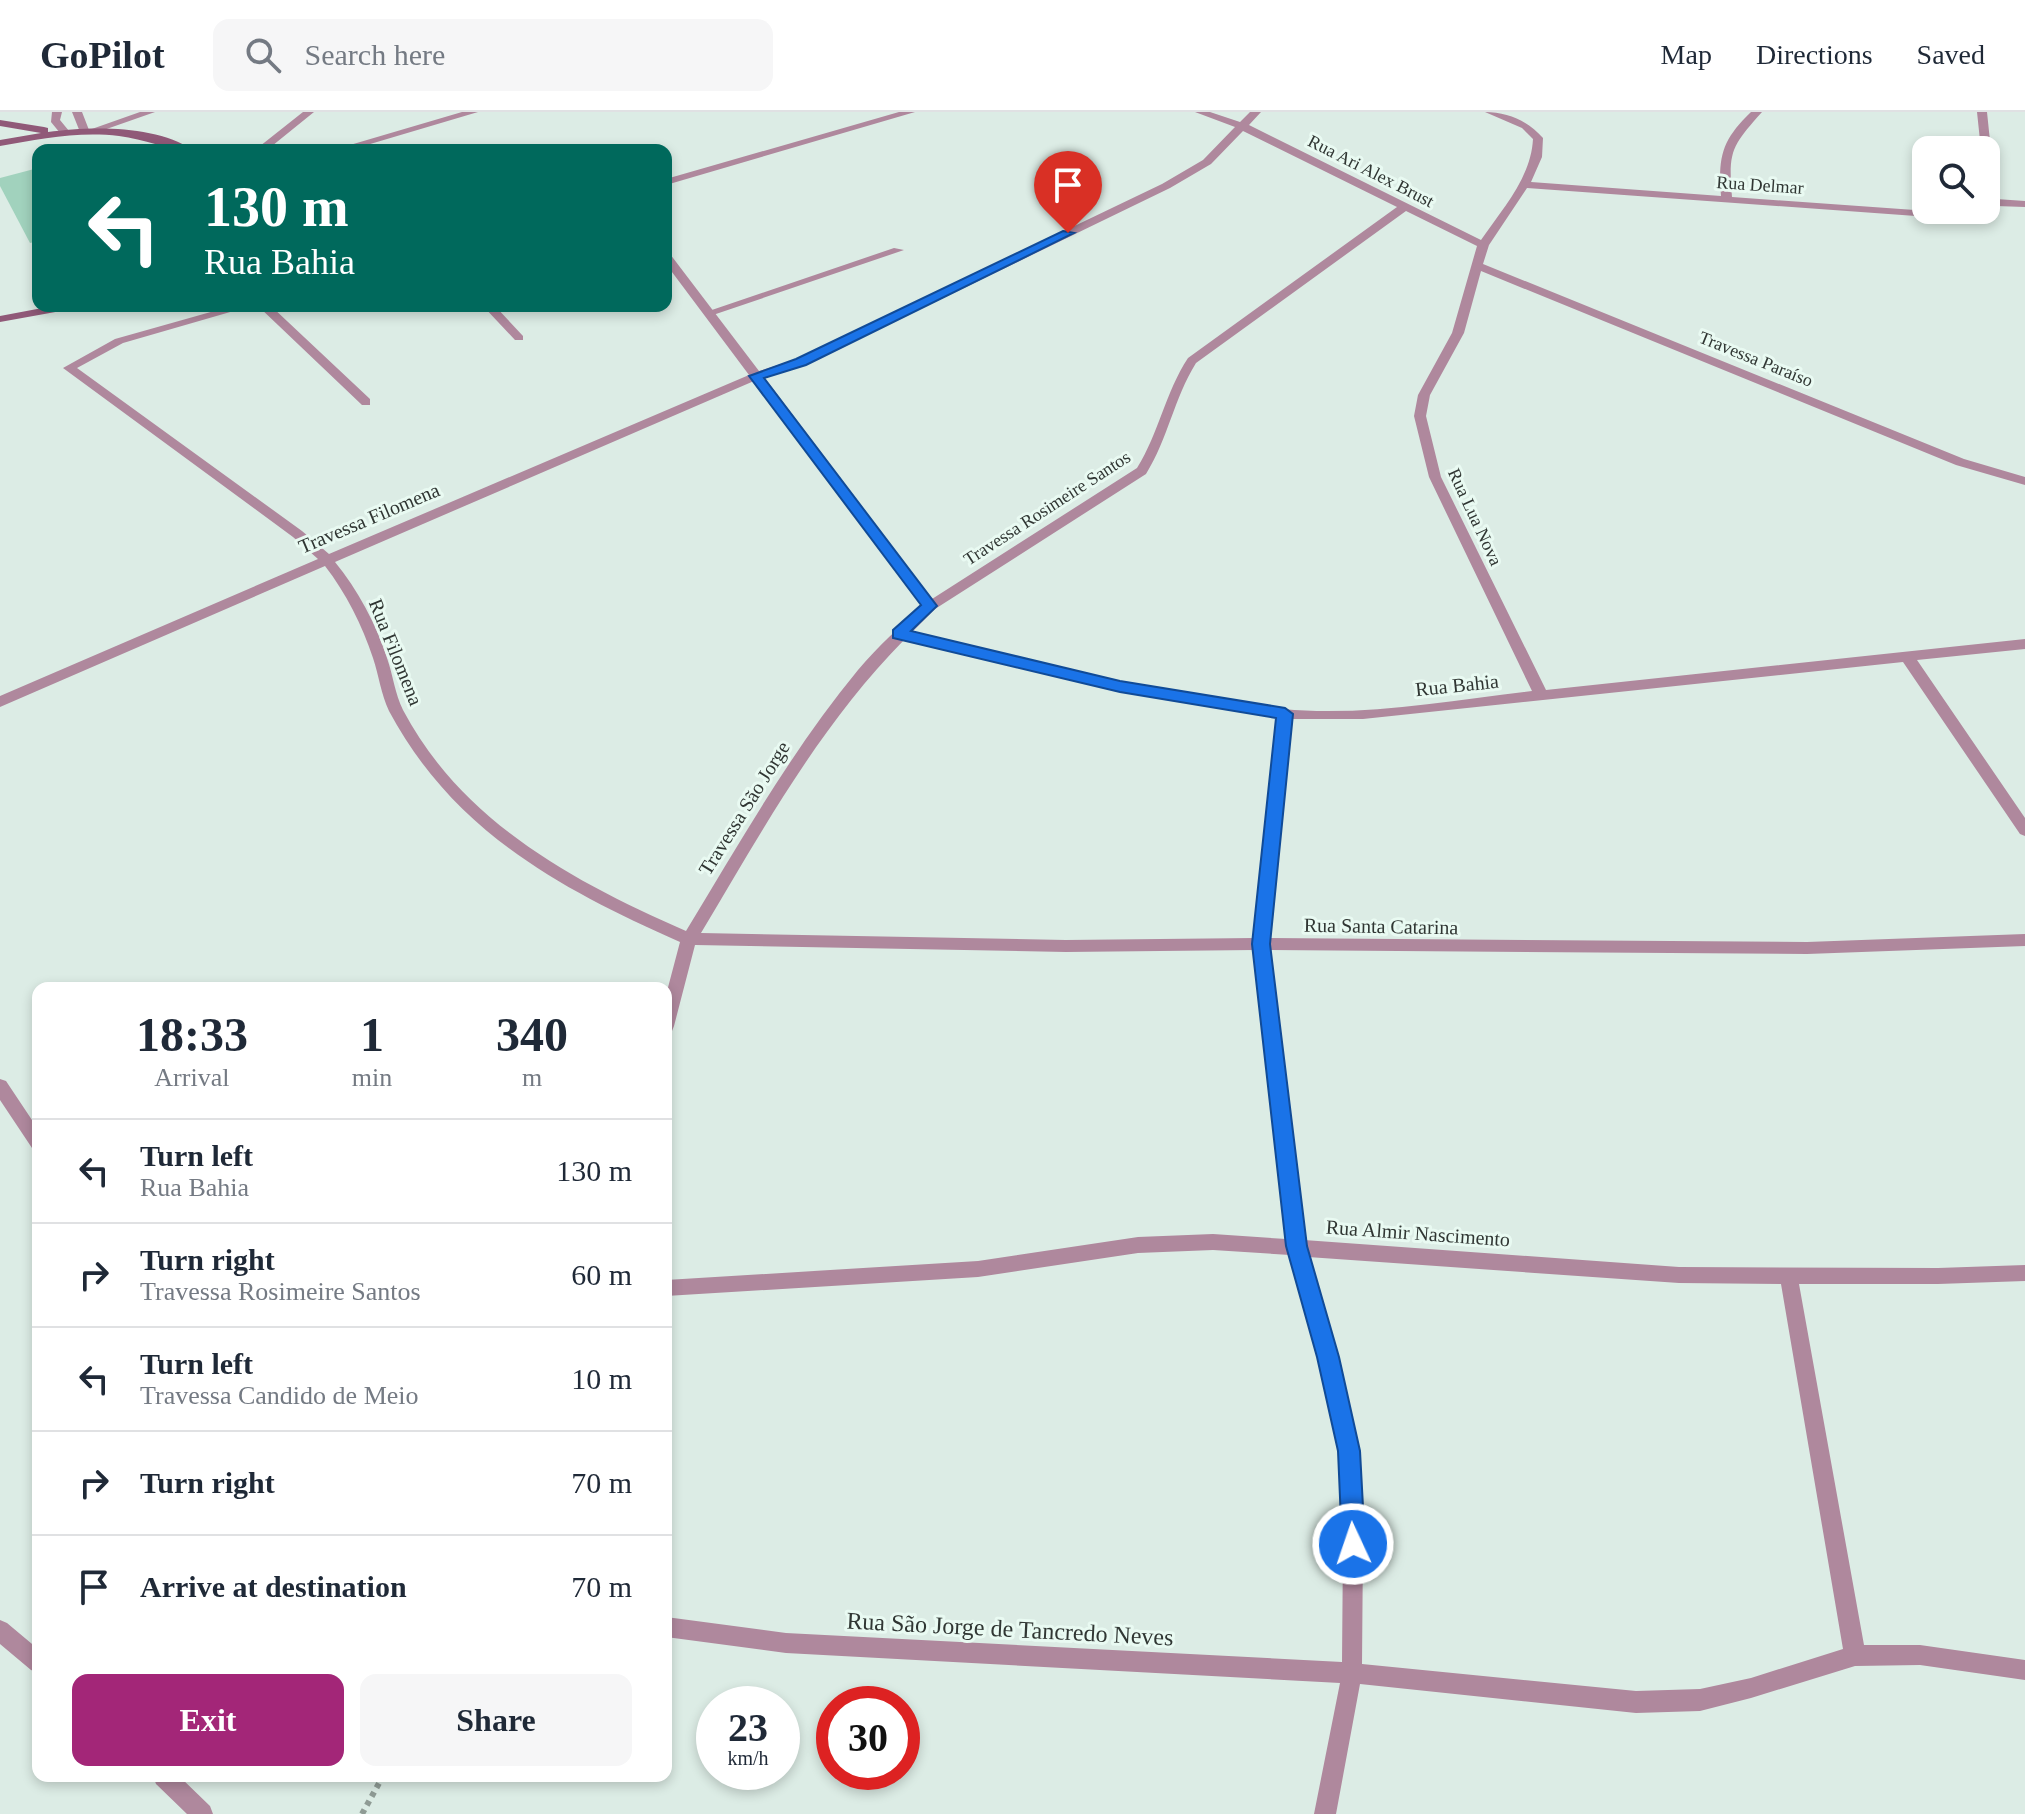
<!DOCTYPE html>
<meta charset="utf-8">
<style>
:root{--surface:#fff;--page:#f6f6f7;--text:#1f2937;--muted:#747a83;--line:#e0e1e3;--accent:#a32678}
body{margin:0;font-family:Georgia,serif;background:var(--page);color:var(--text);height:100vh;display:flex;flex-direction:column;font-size:30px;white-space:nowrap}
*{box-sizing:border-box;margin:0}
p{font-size:26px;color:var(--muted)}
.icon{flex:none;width:44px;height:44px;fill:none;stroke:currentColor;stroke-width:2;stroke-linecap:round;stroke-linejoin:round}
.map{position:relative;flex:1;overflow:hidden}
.sheet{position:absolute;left:32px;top:870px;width:640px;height:800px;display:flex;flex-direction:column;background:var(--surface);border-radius:16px;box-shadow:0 4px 12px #0003}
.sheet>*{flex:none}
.banner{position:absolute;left:32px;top:32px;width:640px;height:168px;border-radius:16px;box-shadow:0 4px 12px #0003;background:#00695c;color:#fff;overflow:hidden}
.tools{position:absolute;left:1912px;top:24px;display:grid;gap:16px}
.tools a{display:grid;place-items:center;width:88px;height:88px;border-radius:16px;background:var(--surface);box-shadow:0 4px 12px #0003;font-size:40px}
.speed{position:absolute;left:696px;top:1574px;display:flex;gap:16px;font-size:40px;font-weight:700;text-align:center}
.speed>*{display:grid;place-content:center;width:104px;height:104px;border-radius:50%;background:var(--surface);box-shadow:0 4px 12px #0003;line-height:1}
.speed small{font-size:20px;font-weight:400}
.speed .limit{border:12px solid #d22;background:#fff;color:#111}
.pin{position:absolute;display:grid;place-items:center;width:68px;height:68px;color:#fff;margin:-82px -34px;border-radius:50% 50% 50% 0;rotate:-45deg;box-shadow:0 0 8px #0007}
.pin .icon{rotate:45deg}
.me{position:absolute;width:88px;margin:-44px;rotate:357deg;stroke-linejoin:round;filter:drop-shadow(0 0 6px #0008)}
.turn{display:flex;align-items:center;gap:28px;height:168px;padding:0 40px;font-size:36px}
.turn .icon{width:104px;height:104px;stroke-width:2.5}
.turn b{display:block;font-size:56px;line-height:68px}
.eta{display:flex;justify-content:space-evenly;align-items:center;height:136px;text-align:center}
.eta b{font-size:48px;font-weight:600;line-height:56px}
.cta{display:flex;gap:16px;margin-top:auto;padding:16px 40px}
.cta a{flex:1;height:92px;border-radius:16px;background:var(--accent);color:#fff;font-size:32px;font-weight:600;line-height:92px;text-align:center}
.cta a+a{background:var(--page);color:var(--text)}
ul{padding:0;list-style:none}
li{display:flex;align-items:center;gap:24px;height:104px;padding:0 40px;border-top:2px solid var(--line)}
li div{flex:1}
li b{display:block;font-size:30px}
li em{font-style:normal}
header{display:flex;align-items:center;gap:48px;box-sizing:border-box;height:112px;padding:0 40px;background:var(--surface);border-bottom:2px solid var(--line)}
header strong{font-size:38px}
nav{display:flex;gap:44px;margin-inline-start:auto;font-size:28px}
.search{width:560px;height:72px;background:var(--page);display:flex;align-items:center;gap:20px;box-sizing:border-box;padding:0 28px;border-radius:16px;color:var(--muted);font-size:30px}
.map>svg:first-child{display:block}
.green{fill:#a1d2bd}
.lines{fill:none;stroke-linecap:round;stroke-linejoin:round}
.path{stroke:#8f9b95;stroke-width:6;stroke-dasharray:5 5;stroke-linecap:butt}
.service{fill:#af889d;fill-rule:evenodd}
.minor{fill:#af889d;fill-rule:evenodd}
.secondary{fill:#905978;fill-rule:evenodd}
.route{fill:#1a73e8;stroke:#114b97;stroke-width:2}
.labels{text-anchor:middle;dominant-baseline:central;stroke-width:6;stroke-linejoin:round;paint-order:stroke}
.far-street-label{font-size:18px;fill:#303633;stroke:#e9faf2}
.street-label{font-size:20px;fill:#303633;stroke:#e9faf2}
.near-street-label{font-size:24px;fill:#303633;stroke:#e9faf2}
</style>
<header>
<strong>GoPilot</strong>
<div class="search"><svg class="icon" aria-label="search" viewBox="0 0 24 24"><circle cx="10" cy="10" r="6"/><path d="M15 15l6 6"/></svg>Search here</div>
<nav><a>Map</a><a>Directions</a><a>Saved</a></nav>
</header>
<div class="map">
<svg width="2025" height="1702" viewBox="0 0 2025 1702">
<rect width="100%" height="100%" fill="#dcece5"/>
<path class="green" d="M 38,56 L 38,129 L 30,131 L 0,74 L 0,66 Z"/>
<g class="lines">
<path class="path" d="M 362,1702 L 383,1664"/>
<path class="service" d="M 52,0 L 62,0 L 60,8 L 69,19 L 68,21 L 60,21 L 51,10 Z
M 72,0 L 82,0 L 89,18 L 88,20 L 80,20 Z
M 894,136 L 904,138 L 713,203 L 703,201 Z
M 483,194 L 495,194 L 523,224 L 523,228 L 515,228 Z"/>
<path class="minor" d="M 140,0 L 155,0 L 98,20 L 89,18 Z
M 303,0 L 314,0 L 267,38 L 255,38 Z
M 462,0 L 478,0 L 350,38 L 333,38 Z
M 899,0 L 915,0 L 666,73 L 666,67 Z
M 1195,0 L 1210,0 L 1240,10 L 1250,0 L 1261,0 L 1249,13 L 1481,128 C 1502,97 1531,66 1533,27 L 1522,16 L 1485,0 C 1508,0 1528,9 1543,26 L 1542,45 L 1531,70 L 1721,84 C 1718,44 1722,28 1751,0 L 1762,0 C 1732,34 1728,38 1732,85 L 1971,102 L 1986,98 L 1986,38 L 1981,38 L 1977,0 L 1987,0 L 1996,87 L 2025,89 L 2025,95 L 1996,94 L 1984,105 L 1971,108 L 1527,76 L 1489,133 L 1483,152 L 1964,347 L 2025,365 L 2025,373 L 1956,353 L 1481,159 L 1464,221 L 1430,283 L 1426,304 L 1441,365 L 1546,578 L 2025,527 L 2025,537 L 1917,548 L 2025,706 L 2025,724 L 2020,722 L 1903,550 L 1363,607 L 1292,607 L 1270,826 L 1807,830 L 2025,822 L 2025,834 L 1807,842 L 1270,838 L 1304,1128 L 1679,1155 L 1938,1156 L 2025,1153 L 2025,1169 L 1938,1172 L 1799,1172 L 1864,1533 L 1920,1533 L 2025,1548 L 2025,1568 L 1920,1553 L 1855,1554 L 1751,1586 L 1700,1599 L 1636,1601 L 1360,1572 L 1336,1702 L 1314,1702 L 1340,1571 L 786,1541 L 666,1525 L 666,1505 L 786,1521 L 1342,1550 L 1343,1432 L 1339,1339 L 1319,1245 L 1290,1143 L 1213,1138 L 1138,1141 L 978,1165 L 666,1184 L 666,1168 L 978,1149 L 1138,1125 L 1213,1122 L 1286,1127 L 1254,838 L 1066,840 L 695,833 L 674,914 L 672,919 L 666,921 L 666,883 L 680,830 C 560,777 453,719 389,599 C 381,582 379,564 373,546 C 362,513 346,481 325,454 L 0,595 L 0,584 L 318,447 L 293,425 L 63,256 L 115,227 L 232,194 L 251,194 L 123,231 L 77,256 L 302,419 L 329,442 L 749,263 L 666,152 L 666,141 L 670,142 L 759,259 L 797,247 L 1162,72 L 1203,48 L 1235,15 ZM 1243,19 L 1397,95 L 1188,246 C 1165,281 1159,321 1137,356 L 932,487 L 764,265 L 805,253 L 1170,76 L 1211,52 ZM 1406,99 L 1477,134 L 1452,221 L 1418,283 L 1414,304 L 1429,365 L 1532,579 C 1451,588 1364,605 1283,597 C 1157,584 1034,549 912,520 L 935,497 L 1146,362 C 1168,327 1174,286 1196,251 ZM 754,269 L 922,494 C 900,515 879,533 858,558 C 792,638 740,730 686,819 C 574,770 462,710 403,598 C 395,582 393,563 387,546 C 376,512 358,478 335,450 ZM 904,528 L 1120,579 L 1277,606 L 1254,826 L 1066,828 L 701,821 C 762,719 820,613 904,528 ZM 1308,1145 L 1679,1171 L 1781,1172 L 1843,1537 L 1751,1566 L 1700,1577 L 1636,1579 L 1362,1552 L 1363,1432 L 1359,1339 L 1337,1245 Z
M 258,194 L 271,194 L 370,287 L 370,293 L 362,293 Z
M 0,967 L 6,969 L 38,1017 L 38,1038 L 32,1036 L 0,988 Z
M 0,1508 L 7,1511 L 38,1537 L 38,1561 L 31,1558 L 0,1532 Z
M 153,1664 L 179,1664 L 210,1694 L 213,1702 L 187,1702 L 156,1672 Z"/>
<path class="secondary" d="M 0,8 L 44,15 L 48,16 L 48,20 C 91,14 156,13 193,38 C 168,38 144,27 119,24 C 79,19 39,27 0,34 L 0,28 L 41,21 L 0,14 Z
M 53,194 L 78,194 L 72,197 L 0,210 L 0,204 Z"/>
</g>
<path class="route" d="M 1063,119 L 1074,121 L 806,253 L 764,266 L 937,494 L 911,519 L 1120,569 L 1285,596 L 1293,602 L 1270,832 L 1307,1134 L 1339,1245 L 1360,1339 L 1365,1432 L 1361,1440 L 1353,1443 L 1345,1440 L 1342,1432 L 1338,1339 L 1317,1245 L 1286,1134 L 1252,832 L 1276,606 L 1120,580 L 893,526 L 893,518 L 921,493 L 749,264 L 796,247 Z"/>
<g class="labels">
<g class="far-street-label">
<text transform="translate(1371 59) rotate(27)">Rua Ari Alex Brust</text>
<text transform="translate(1760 73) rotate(4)">Rua Delmar</text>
<text transform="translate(1756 247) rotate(22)">Travessa Paraíso</text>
<text transform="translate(1047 396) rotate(-33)">Travessa Rosimeire Santos</text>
<text transform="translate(1475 405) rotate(65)">Rua Lua Nova</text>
</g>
<g class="street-label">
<text transform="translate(369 406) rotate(-23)">Travessa Filomena</text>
<text transform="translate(396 540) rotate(68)">Rua Filomena</text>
<text transform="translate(1457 573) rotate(-6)">Rua Bahia</text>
<text transform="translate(744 696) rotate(-58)">Travessa São Jorge</text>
<text transform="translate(1381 814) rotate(1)">Rua Santa Catarina</text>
<text transform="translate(1418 1121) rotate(4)">Rua Almir Nascimento</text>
</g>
<g class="near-street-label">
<text transform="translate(1010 1517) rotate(3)">Rua São Jorge de Tancredo Neves</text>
</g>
</g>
</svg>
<div class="tools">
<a><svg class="icon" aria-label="search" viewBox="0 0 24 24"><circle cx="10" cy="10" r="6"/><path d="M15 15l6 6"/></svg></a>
</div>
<div class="speed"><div>23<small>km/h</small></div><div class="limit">30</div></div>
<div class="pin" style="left:1068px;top:121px;background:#d93025"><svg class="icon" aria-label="arrive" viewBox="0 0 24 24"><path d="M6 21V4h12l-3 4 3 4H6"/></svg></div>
<svg class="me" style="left:1353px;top:1432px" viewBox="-20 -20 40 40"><circle r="17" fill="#1a73e8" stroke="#fff" stroke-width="3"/><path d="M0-11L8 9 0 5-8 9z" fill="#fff"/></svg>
<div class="banner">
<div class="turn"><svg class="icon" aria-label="left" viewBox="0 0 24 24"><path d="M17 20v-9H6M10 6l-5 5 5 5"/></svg><div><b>130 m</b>Rua Bahia</div></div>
</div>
<section class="sheet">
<div class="eta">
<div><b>18:33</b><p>Arrival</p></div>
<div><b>1</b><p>min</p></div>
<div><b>340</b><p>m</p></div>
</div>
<ul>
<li><svg class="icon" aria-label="left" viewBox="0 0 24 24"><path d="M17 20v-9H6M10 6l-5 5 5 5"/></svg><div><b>Turn left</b><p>Rua Bahia</p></div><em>130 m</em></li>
<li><svg class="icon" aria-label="right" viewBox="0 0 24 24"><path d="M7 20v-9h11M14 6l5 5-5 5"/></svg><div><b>Turn right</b><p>Travessa Rosimeire Santos</p></div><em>60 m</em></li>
<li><svg class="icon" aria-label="left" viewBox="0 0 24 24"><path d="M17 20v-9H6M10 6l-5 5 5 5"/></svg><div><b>Turn left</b><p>Travessa Candido de Meio</p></div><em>10 m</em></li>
<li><svg class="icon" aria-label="right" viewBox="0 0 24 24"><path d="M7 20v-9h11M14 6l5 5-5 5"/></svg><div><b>Turn right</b></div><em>70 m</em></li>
<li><svg class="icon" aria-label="arrive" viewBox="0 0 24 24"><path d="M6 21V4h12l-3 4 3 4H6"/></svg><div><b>Arrive at destination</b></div><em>70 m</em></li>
</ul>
<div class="cta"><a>Exit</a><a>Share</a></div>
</section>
</div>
